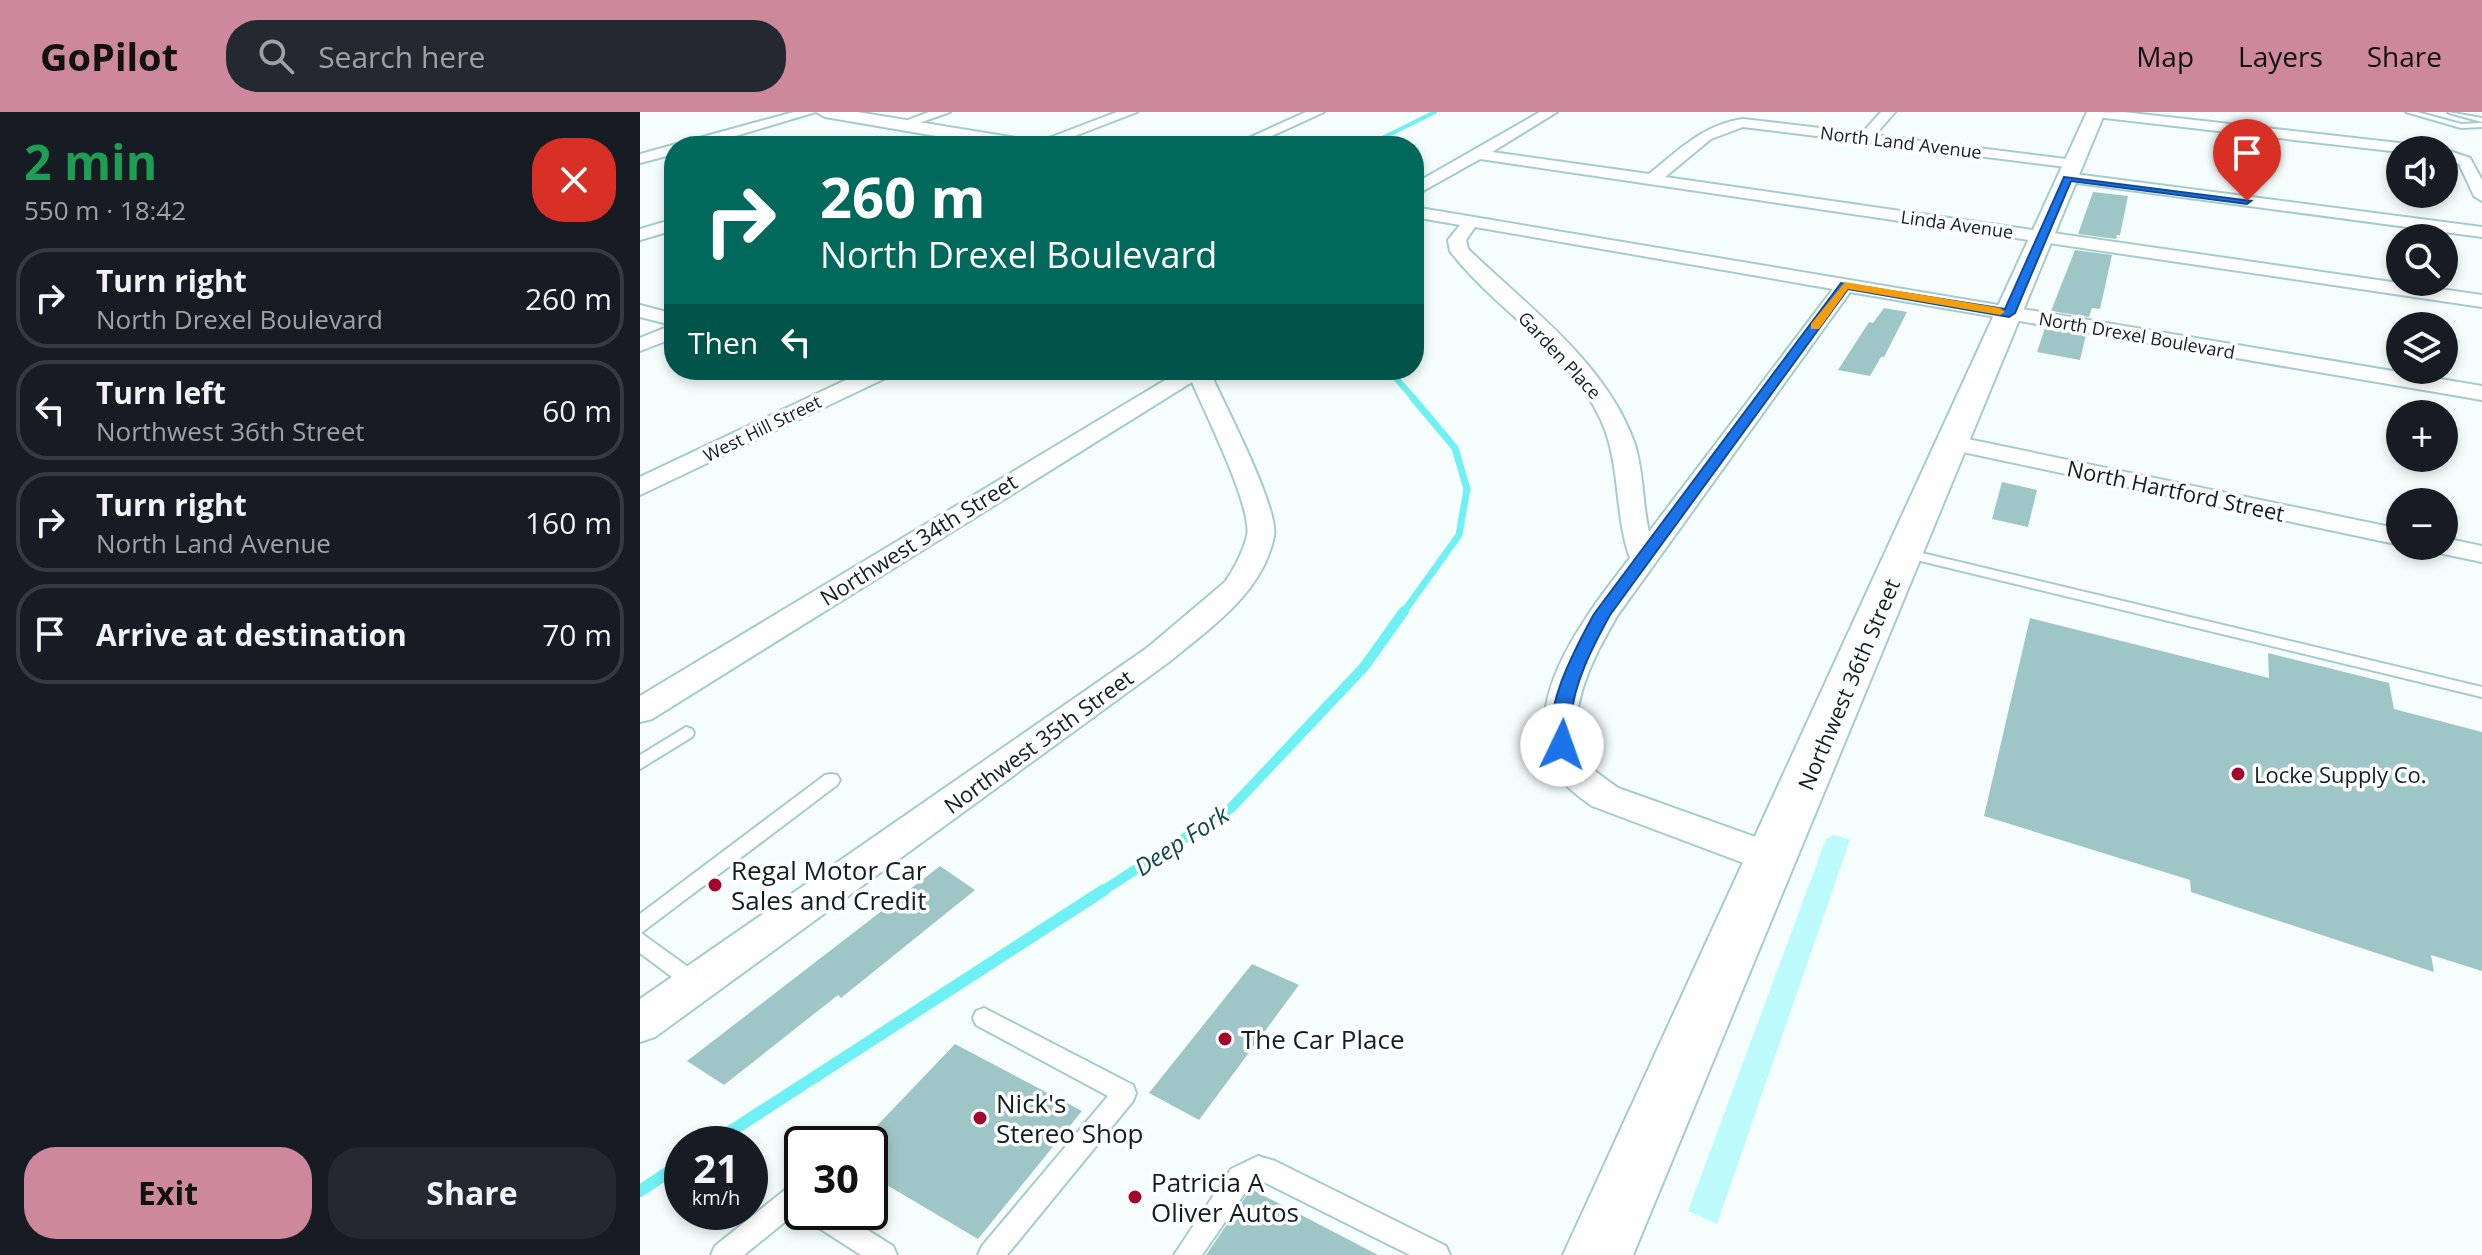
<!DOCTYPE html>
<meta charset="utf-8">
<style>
:root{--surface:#171b24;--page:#242831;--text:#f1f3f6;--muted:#9ea1a6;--line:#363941;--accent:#ce889c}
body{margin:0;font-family:"Open Sans",sans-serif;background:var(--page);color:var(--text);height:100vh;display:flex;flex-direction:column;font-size:30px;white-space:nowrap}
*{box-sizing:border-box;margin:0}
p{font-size:26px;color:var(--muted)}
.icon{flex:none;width:44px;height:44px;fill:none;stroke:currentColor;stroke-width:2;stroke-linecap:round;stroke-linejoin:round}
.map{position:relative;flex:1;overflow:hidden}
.panel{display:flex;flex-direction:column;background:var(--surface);width:640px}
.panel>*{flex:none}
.banner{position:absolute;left:24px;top:24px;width:760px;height:244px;border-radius:32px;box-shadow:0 4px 12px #0003;background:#00695c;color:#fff;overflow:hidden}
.buttons{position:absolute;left:1746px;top:24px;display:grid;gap:16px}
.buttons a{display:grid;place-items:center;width:72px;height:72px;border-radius:50%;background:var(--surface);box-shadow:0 4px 12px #0003;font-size:40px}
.speed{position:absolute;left:24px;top:1014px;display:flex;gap:16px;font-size:40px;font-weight:700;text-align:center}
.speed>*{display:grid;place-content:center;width:104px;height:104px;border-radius:50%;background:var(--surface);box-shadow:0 4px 12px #0003;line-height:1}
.speed small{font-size:20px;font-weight:400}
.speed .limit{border:4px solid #111;border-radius:12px;background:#fff;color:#111}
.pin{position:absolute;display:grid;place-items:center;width:68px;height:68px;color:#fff;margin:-82px -34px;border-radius:50% 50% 50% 0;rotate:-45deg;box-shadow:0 0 8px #0007}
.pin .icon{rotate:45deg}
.me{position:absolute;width:88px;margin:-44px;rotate:3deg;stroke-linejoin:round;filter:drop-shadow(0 0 6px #0008)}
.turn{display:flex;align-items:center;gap:28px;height:168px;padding:0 24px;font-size:36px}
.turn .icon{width:104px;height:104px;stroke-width:2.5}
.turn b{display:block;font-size:56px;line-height:68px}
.then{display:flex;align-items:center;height:76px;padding:0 24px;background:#0003;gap:16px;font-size:30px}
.round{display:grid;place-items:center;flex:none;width:84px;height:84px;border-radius:32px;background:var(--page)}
.head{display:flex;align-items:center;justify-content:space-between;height:136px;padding:0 24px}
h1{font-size:48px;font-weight:700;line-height:60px;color:#1e9e55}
.action{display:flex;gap:16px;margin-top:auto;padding:16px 24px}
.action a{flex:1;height:92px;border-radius:32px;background:var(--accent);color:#111;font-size:32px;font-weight:700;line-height:92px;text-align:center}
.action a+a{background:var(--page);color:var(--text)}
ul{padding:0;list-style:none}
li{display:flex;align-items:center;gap:24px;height:100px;margin:0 16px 12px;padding:0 8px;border:4px solid var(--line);border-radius:32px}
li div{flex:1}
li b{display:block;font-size:30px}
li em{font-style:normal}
header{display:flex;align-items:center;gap:48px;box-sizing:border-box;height:112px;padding:0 40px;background:var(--accent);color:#111}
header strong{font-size:38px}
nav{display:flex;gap:44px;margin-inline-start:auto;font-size:28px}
.search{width:560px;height:72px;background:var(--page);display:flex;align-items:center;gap:20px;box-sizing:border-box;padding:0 28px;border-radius:32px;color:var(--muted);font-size:30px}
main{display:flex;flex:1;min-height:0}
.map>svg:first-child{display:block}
.green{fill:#bdfafc}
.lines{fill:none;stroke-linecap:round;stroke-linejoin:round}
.stream-far4{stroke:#6ff0f4;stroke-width:4}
.stream-far3{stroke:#6ff0f4;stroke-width:6}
.stream-far2{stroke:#6ff0f4;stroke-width:7}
.stream-far1{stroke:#6ff0f4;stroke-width:10}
.stream{stroke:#6ff0f4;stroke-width:12}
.building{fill:#9fc6c7}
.service-casing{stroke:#a5cccd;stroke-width:4}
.minor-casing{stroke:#a5cccd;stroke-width:4}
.tertiary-casing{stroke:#a5cccd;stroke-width:4}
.secondary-casing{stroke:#a5cccd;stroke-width:4}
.service{fill:#fff;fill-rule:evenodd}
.minor{fill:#fff;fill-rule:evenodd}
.tertiary{fill:#fff;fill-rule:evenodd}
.secondary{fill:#fff;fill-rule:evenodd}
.route{fill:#1a73e8;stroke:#114b97;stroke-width:2}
.slow{fill:#f59e0b}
.poi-dot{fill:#a3052d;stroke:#fff;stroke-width:3}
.labels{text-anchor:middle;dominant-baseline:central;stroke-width:7;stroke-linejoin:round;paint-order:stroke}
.far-street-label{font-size:18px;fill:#102020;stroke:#fff}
.street-label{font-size:22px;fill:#102020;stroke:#fff}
.poi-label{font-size:22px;fill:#102020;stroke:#fff;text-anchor:start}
.water-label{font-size:24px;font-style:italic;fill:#0e4a4c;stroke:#fff}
.near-poi-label{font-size:26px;fill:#102020;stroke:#fff;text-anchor:start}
</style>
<header>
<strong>GoPilot</strong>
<div class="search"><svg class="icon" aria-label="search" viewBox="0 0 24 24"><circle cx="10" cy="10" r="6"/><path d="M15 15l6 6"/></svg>Search here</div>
<nav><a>Map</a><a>Layers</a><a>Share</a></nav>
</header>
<main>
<section class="panel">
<div class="head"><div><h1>2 min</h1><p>550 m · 18:42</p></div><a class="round" style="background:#d93025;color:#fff"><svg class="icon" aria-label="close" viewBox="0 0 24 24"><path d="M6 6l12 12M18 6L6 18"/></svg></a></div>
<ul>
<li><svg class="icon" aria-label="right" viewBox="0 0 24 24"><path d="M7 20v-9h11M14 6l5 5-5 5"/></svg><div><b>Turn right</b><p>North Drexel Boulevard</p></div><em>260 m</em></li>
<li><svg class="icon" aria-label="left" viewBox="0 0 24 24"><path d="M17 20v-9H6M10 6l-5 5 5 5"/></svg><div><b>Turn left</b><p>Northwest 36th Street</p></div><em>60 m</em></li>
<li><svg class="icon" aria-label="right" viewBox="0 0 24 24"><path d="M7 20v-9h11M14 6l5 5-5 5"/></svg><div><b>Turn right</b><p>North Land Avenue</p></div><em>160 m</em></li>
<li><svg class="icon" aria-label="arrive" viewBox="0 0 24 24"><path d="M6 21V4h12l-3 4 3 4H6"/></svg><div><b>Arrive at destination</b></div><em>70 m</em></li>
</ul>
<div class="action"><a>Exit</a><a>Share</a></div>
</section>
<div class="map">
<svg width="1842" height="1143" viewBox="0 0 1842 1143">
<rect width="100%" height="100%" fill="#f5fdfd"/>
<path class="green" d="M 1194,723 L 1210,728 L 1077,1112 L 1048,1099 L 1186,727 Z"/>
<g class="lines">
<path class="stream-far4" d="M 726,34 L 795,0"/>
<path class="stream-far3" d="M 749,258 L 775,288"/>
<path class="stream-far2" d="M 763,501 L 819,423 L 827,377 L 815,336 L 773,286"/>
<path class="stream-far1" d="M 461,780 L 591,696 L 724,555 L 764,499"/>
<path class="stream" d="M 71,1032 L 464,778
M 0,1079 L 42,1051"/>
</g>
<path class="building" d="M 1453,80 L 1488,84 L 1480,123 L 1477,123 L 1476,127 L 1438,122 Z
M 1435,138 L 1472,143 L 1460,197 L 1452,196 L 1449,205 L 1411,199 Z
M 1244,196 L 1267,200 L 1244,245 L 1241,245 L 1230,264 L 1198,258 L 1229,210 L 1233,211 Z
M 1405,216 L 1446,223 L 1440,248 L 1397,240 Z
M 1362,370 L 1397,378 L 1388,415 L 1352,407 Z
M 1390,506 L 1629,566 L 1628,541 L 1749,571 L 1754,597 L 1842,620 L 1842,859 L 1791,843 L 1794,860 L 1551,780 L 1550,768 L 1344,704 Z
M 300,754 L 335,778 L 201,886 L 198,883 L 84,973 L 47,949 Z
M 612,852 L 659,873 L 559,1008 L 509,981 Z
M 315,932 L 442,999 L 338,1127 L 230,1063 L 230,1021 Z
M 611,1077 L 738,1143 L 566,1143 Z"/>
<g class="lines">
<g class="service-casing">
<path id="service" d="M 1766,0 L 1777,0 L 1821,12 L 1842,11 L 1842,15 L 1821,16 Z
M 1808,0 L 1842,6 L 1842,10 L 1809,1 Z
M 1265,437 L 1842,575 L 1842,585 L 1260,444 L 1258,441 L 1260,438 Z
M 46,615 L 52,617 L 54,621 L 52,625 L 0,657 L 0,643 Z
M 191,662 L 197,663 L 200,668 L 197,673 L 1,821 L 62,865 L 65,871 L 62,877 L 55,880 L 48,877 L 0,841 L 0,802 L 185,663 Z
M 344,896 L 493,973 L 496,981 L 493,989 L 367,1143 L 338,1143 L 342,1134 L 468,984 L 336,913 L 333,906 L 336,899 Z
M 618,1044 L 635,1049 L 806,1134 L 810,1143 L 770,1143 L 620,1068 L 609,1075 L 562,1143 L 534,1143 L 591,1057 Z
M 155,1074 L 162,1077 L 162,1100 L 199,1100 L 253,1134 L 257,1143 L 221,1143 L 168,1109 L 165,1101 L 157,1100 L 104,1143 L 71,1143 L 75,1134 L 146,1077 Z"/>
</g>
<g class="minor-casing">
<path id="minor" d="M 154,0 L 176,0 L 62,34 L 34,34 L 34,42 L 0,51 L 0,42 Z
M 289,0 L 310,0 L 262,17 L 255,13 Z
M 477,0 L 497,0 L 409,34 L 388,34 Z
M 666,0 L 684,0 L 610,34 L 591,34 Z
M 900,0 L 917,0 L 852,40 L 1009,62 C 1039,38 1064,12 1103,7 L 1222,21 L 1241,0 L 1255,0 L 1235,23 L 1434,48 L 1441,52 L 1434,56 L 1103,15 L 1071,27 L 1025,65 L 1842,183 L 1842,195 L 840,47 L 774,84 L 774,72 Z
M 1483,0 L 1785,34 L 1792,38 L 1760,40 L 1456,5 L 1449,1 Z
M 314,18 L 319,19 L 319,25 L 290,34 L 268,34 Z
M 1804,37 L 1830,46 L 1842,68 L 1842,89 L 1834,84 L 1819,52 L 1804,46 L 1804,38 L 1799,38 Z
M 1427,61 L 1842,115 L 1842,125 L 1422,69 L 1419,66 Z
M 774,95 L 1842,274 L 1842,288 L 1210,180 L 977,504 C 955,543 921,602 945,647 C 951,659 967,667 978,676 L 1146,736 L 1152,747 L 1146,758 L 1133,762 L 952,694 C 941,686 929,678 920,666 C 871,595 948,501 990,446 C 974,401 981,352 961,308 C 929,238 856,199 810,139 L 808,128 L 820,113 L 774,105 ZM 835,115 L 1193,177 L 1009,420 C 1002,391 1004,359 994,330 C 966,251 886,193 828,137 L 826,128 Z
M 34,107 L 34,118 L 0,128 L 0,117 Z
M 0,193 L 34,202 L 34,226 L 0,239 L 0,226 L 32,213 L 0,205 Z
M 227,258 L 255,258 L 252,263 L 0,383 L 0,365 Z
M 542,258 L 569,258 C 583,290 639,395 634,424 C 623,481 570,516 529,550 L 15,925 L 0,930 L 0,887 L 507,536 L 585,470 C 594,457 603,440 607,424 C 613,396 565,301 552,270 L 12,607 L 0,610 L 0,584 Z
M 1313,324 L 1760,417 L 1760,433 L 1304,336 L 1301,331 L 1304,326 Z
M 1804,426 L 1842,434 L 1842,450 L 1794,440 L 1790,434 L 1804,434 Z"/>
</g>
<g class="tertiary-casing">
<path id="tertiary" d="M 176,0 L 217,0 L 389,28 L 398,34 L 355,34 L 185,5 Z"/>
</g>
<g class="secondary-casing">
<path id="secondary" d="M 1447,0 L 1465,0 L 993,1143 L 923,1143 Z"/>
</g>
<use href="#service" class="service"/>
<use href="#minor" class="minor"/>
<use href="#tertiary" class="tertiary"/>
<use href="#secondary" class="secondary"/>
</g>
<path class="route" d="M 1424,65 L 1611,89 L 1607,92 L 1431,69 L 1375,201 L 1369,205 L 1208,177 L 970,503 C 953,534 934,570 931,606 C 929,617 934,628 929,638 L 916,638 C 898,603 937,533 954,502 L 1201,171 L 1365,197 Z"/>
<path class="slow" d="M 1205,170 L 1360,196 L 1365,200 L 1360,203 L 1208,177 L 1179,217 L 1171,217 L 1171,212 Z"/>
<g class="poi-dot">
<circle cx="1598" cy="662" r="8"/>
<circle cx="75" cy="773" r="8"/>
<circle cx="585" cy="927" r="8"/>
<circle cx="340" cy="1006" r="8"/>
<circle cx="495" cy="1085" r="8"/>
</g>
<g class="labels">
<g class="far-street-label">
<text transform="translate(1261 30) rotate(7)">North Land Avenue</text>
<text transform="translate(1317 112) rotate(8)">Linda Avenue</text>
<text transform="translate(1497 223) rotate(10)">North Drexel Boulevard</text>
<text transform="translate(920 243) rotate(47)">Garden Place</text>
<text transform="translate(122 316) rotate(-26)">West Hill Street</text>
</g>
<g class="street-label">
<text transform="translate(1536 378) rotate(12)">North Hartford Street</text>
<text transform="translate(278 427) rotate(-32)">Northwest 34th Street</text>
<text transform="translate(1208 572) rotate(-67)">Northwest 36th Street</text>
<text transform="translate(398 629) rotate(-36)">Northwest 35th Street</text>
</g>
<g class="poi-label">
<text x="1614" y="662">Locke Supply Co.</text>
</g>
<g class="water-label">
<text transform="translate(541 728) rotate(-33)">Deep Fork</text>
</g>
<g class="near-poi-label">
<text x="91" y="758">Regal Motor Car<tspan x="91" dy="30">Sales and Credit</tspan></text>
<text x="601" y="927">The Car Place</text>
<text x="356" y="991">Nick's<tspan x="356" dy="30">Stereo Shop</tspan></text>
<text x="511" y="1070">Patricia A<tspan x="511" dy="30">Oliver Autos</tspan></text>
</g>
</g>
</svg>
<div class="buttons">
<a><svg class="icon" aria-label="sound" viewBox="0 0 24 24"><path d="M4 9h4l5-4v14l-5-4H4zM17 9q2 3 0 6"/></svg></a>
<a><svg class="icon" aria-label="search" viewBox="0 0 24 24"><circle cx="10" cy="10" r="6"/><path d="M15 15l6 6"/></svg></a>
<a><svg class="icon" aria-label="layers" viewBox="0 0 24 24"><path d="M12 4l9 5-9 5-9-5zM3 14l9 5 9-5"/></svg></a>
<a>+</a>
<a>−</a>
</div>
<div class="speed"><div>21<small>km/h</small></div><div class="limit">30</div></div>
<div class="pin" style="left:1607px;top:89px;background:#d93025"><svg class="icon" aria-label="arrive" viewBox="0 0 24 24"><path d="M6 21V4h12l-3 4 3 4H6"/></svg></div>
<svg class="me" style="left:922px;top:633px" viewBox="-20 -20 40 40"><circle r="19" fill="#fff"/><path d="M0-13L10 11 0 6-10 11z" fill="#1a73e8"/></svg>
<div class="banner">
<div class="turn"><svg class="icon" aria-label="right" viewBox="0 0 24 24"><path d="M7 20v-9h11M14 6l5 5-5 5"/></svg><div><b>260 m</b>North Drexel Boulevard</div></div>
<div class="then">Then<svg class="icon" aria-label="left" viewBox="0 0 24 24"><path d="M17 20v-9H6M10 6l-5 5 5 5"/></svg></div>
</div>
</div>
</main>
